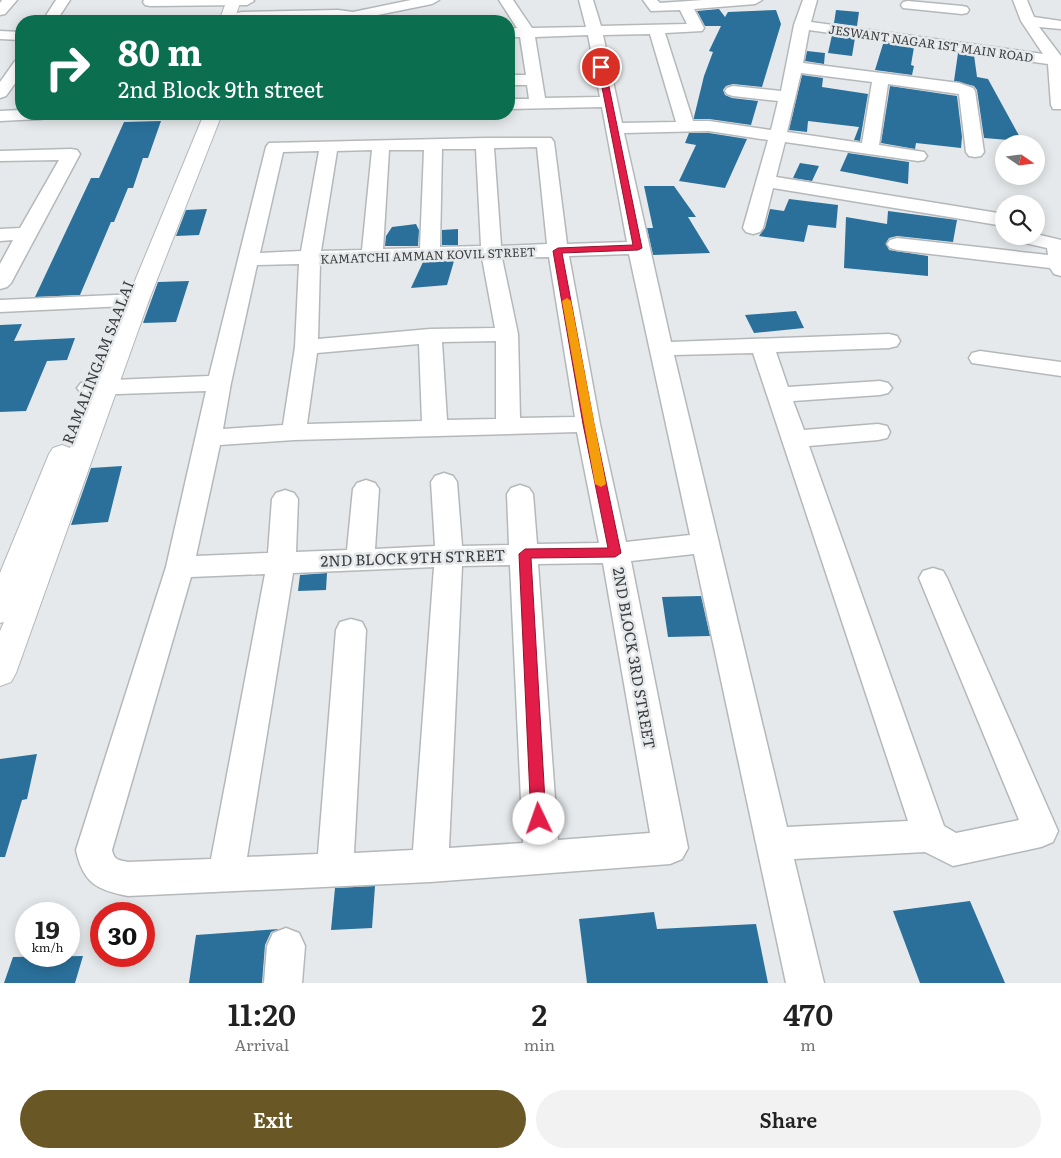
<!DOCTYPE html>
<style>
:root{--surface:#fff;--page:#f2f2f2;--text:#222;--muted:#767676;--accent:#695725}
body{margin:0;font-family:Literata,serif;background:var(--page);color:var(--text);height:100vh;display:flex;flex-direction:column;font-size:19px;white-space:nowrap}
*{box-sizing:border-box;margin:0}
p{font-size:16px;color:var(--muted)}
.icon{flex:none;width:28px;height:28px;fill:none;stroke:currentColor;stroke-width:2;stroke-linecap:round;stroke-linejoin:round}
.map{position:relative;height:983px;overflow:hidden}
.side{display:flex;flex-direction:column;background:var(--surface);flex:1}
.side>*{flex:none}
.guide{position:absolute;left:15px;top:15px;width:500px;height:105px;border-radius:20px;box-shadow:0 2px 12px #0003;background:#0b6e4f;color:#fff;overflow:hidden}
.needle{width:32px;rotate:104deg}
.controls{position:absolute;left:995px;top:135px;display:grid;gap:10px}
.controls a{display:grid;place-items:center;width:50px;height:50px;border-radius:50%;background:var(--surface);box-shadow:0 2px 12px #0003;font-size:25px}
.speed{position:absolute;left:15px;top:902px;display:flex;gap:10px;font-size:25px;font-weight:700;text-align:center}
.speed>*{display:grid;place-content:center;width:65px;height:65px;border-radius:50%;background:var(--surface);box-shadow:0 2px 12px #0003;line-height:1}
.speed small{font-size:12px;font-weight:400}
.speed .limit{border:8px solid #d22;background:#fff;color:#111}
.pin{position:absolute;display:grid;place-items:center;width:42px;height:42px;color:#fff;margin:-21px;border:2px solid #fff;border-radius:50%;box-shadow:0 1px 5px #0007}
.me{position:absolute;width:55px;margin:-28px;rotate:357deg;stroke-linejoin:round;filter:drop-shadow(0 0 4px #0008)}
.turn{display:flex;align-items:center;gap:18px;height:105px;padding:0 20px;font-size:22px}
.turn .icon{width:65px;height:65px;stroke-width:2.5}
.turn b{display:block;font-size:35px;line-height:42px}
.eta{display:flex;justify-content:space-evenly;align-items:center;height:85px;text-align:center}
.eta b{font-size:30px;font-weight:600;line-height:35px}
.primary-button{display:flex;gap:10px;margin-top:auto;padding:10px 20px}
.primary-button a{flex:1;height:58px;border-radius:30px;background:var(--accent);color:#fff;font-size:20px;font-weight:600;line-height:58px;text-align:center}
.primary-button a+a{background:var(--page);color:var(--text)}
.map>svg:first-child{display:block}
.building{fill:#2a709b}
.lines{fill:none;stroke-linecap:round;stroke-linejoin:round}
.street-casing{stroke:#b5b8ba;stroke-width:3}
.secondary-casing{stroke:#b5b8ba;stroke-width:2}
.street{fill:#fff;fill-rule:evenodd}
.secondary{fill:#fff;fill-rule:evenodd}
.route{fill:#e11d48;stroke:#92132f}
.slow{fill:#f59e0b}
.labels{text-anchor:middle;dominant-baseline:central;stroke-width:5;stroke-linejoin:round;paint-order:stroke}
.far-street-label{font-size:12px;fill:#3b3c3d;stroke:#e6e9eb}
.street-label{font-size:15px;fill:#3b3c3d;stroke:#e6e9eb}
</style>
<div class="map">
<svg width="1061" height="983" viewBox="0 0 1061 983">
<rect width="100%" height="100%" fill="#e6e9eb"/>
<path class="building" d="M 719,9 L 725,17 L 728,12 L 776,10 L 781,24 L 762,87 L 733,84 L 726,86 L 723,90 L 725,95 L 732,98 L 758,101 L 751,125 L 709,119 L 694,119 L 694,117 L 704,76 L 713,52 L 709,51 L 721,26 L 705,26 L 697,11 Z
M 836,10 L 859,12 L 857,26 L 834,23 Z
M 832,35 L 855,38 L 852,56 L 828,53 Z
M 890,43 L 914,47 L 911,65 L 914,66 L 912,75 L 875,70 L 883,44 Z
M 807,51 L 825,53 L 824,64 L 805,61 Z
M 958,53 L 974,55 L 977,77 L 988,79 L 1022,141 L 984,138 L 977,90 L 974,86 L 954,81 Z
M 802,75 L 823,78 L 822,87 L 868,94 L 860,141 L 854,140 L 859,127 L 808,121 L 807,132 L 789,130 Z
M 890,86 L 957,96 L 962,137 L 961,148 L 916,143 L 915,149 L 881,143 Z
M 161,121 L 148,158 L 143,158 L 133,188 L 128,188 L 114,222 L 111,222 L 80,295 L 35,297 L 91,178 L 99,178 L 124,122 Z
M 689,133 L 709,133 L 747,139 L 725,188 L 679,181 L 696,145 L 685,143 Z
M 848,153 L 909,162 L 908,184 L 840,171 Z
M 800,163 L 819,166 L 812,181 L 793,178 Z
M 644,186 L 674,186 L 696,217 L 688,217 L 710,253 L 653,255 L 647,228 L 653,228 Z
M 789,199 L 838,205 L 836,228 L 808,225 L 804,242 L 759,236 L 765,228 L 770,209 L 784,211 Z
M 207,209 L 199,235 L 176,236 L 186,210 Z
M 888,211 L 957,220 L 953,242 L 897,236 L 889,238 L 886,243 L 889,250 L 928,256 L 928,276 L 844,268 L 846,217 L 887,224 Z
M 416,224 L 419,230 L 418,246 L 385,246 L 386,236 L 392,227 Z
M 458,229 L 458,245 L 442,245 L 442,230 Z
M 454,261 L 447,285 L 411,288 L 423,262 Z
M 189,281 L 176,322 L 143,323 L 158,282 Z
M 796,311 L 804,328 L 754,333 L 745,315 Z
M 22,324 L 14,341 L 75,338 L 67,360 L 47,361 L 26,411 L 0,412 L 0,325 Z
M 122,466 L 108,522 L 71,525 L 91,468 Z
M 327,573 L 326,590 L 298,591 L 300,575 Z
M 701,596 L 710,636 L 668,637 L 662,597 Z
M 37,754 L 27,799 L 22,800 L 5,857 L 0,857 L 0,759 Z
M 375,886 L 372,928 L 331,930 L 335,888 Z
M 970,901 L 1005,983 L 920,983 L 893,911 Z
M 654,912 L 657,929 L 756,924 L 768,983 L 587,983 L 579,919 Z
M 279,929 L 271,932 L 265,945 L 262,983 L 189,983 L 196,935 Z
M 83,956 L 75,983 L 4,983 L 13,957 Z"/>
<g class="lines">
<g class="street-casing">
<path id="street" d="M 2,0 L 17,0 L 5,14 L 0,15 L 0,3 Z
M 56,0 L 70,0 L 57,20 L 47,20 L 45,17 Z
M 144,0 L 253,0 L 254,1 L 247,5 L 150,6 L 145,5 L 143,2 Z
M 411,0 L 439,0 L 432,4 L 353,20 L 336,18 L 242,20 L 237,19 L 235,16 L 237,13 L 242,12 L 338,10 L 353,12 Z
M 499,0 L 513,0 L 532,28 L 586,27 L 579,0 L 593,0 L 601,26 L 687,24 L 680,10 L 651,11 L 643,0 L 657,0 L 660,3 L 703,0 L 762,0 L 755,4 L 694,9 L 704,28 L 702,31 L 665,33 L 693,121 L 709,121 L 771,130 L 778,101 L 733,96 L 727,94 L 725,91 L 727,88 L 733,86 L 781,91 L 794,25 L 803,0 L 817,0 L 811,22 L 1043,54 L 1021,21 L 1013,0 L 1027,0 L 1034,17 L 1061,21 L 1061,29 L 1039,27 L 1061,56 L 1061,109 L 1053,109 L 1051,105 L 1048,64 L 809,30 L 803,63 L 959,83 L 973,88 L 975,91 L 984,152 L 981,156 L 975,157 L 969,156 L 966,152 L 959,94 L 888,84 L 879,145 L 924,152 L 927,156 L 924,160 L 918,161 L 785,142 L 776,177 L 1004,214 L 1004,226 L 773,188 L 763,228 L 760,232 L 753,234 L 746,232 L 743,228 L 768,140 L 709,131 L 624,133 L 671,342 L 889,334 L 897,336 L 900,341 L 897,346 L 889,348 L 776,352 L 788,387 L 880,381 L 888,383 L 892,388 L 888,393 L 880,395 L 793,401 L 804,430 L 878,424 L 887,426 L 890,432 L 887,438 L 878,440 L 809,446 L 944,826 L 956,833 L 1019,820 L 919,578 L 923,571 L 933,568 L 943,571 L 947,578 L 1058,831 L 1053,842 L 1041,847 L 953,866 L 925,852 L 794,859 L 824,983 L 786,983 L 694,554 L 631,561 L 688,848 L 682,859 L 670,864 L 430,882 L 128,896 C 97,890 83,883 76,850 L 166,567 L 206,391 L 89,395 L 81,393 L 77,388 L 81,383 L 89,381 L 209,376 L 266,147 L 269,143 L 485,138 L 551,138 L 554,142 L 567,244 L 627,242 L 602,107 L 509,109 L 509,99 L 529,99 L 527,85 L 509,85 L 509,75 L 526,75 L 520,37 L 509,37 L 509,29 L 517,28 ZM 650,34 L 676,122 L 622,123 L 603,35 ZM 588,35 L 600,97 L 545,98 L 535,37 ZM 801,73 L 872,82 L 862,143 L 787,132 ZM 537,147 L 547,244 L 501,246 L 494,148 ZM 442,149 L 476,149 L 481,246 L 440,247 ZM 372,150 L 362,250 L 321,251 L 337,151 ZM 389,150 L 424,150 L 420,248 L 383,249 ZM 319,151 L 301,251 L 260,253 L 283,152 ZM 629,254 L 690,535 L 626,542 L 600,424 L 569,256 ZM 549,257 L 575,417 L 520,418 L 518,334 L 502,258 ZM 482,258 L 495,328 L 430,329 L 318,339 L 320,263 ZM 299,264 L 295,347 L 283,425 L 223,429 L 231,383 L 257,265 ZM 496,341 L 496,419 L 447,420 L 442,342 ZM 419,344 L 422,421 L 307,424 L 317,353 ZM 753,353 L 767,395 L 908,821 L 787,827 L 674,355 ZM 577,432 L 599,543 L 537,544 L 533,494 L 529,488 L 520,485 L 511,488 L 507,494 L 509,545 L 462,546 L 457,482 L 453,476 L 444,473 L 435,476 L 431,482 L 435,546 L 375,549 L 379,489 L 375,483 L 366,480 L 357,483 L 353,489 L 347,550 L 296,552 L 298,499 L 294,493 L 285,490 L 276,493 L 272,499 L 268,553 L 196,556 L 220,445 L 294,440 ZM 603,563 L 650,833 L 558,840 L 538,564 ZM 510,565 L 523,843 L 449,848 L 462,566 ZM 434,567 L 413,850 L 354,853 L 366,630 L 362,622 L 351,619 L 340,622 L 336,630 L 318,854 L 247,857 L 293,573 ZM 265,574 L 211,859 L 128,862 C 118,860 114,860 112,850 L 191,577 Z
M 908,1 L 962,6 L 967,7 L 969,10 L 967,13 L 962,14 L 903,8 L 901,5 L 903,2 Z
M 0,31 L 21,32 L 21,40 L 0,39 Z
M 21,59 L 21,75 L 6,96 L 0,98 L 0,82 L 15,61 Z
M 21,110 L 21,114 L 48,114 L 46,118 L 40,119 L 0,121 L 0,111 Z
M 71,149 L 77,150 L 80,154 L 11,283 L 7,287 L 0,289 L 0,264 L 13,240 L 0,241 L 0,229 L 20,228 L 59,160 L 0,161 L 0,151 Z
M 1036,234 L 1061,240 L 1061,276 L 1054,274 L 1050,268 L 897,250 L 890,248 L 887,244 L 890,240 L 897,238 L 1048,255 L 1047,248 L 1012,240 L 1009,236 L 1036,236 Z
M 138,294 L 146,295 L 149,300 L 146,305 L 0,312 L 0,300 Z
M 980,351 L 1061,362 L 1061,376 L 972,363 L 969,358 L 972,353 Z
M 286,928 L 299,933 L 305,946 L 302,983 L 264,983 L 267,946 L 273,933 Z"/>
</g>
<g class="secondary-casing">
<path id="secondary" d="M 227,0 L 241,0 L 234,21 L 219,21 Z
M 204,114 L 222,114 L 149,300 L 16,673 L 11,682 L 0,686 L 0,631 L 4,622 L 0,623 L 0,573 L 49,454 L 53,448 L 62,445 L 70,448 L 127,300 Z"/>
</g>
<use href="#street" class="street"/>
<use href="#secondary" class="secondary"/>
</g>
<path class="route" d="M 601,65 L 605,67 L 642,248 L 638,250 L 562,253 L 594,424 L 621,553 L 615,557 L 531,558 L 546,819 L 544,824 L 539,826 L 534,824 L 531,819 L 519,554 L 525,549 L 608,548 L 583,424 L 553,251 L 558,248 L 633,245 L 598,67 Z"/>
<path class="slow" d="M 567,298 L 571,301 L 606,484 L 601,487 L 595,484 L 562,301 Z"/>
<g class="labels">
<g class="far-street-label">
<text transform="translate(931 43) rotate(8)">JESWANT NAGAR 1ST MAIN ROAD</text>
<text transform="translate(428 255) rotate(-2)">KAMATCHI AMMAN KOVIL STREET</text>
</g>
<g class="street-label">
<text transform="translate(97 362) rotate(-69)">RAMALINGAM SAALAI</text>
<text transform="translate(413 557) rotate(-2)">2ND BLOCK 9TH STREET</text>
<text transform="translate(635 658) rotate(80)">2ND BLOCK 3RD STREET</text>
</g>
</g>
</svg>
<div class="controls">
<a><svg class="needle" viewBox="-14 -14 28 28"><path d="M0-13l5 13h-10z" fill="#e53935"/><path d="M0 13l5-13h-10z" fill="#767676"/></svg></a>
<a><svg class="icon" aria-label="search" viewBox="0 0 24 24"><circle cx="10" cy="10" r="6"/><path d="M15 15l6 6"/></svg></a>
</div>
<div class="speed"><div>19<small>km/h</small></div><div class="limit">30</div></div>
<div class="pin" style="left:601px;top:67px;background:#d93025"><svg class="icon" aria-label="arrive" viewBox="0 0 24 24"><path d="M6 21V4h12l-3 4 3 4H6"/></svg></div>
<svg class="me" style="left:539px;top:819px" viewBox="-20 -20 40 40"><circle r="19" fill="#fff"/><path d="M0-13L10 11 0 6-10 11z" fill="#e11d48"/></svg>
<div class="guide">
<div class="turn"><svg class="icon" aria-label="right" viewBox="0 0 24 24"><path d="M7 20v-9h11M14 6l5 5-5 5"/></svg><div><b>80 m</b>2nd Block 9th street</div></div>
</div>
</div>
<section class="side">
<div class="eta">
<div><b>11:20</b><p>Arrival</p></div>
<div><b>2</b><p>min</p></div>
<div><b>470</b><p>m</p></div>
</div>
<div class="primary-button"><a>Exit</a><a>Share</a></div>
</section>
